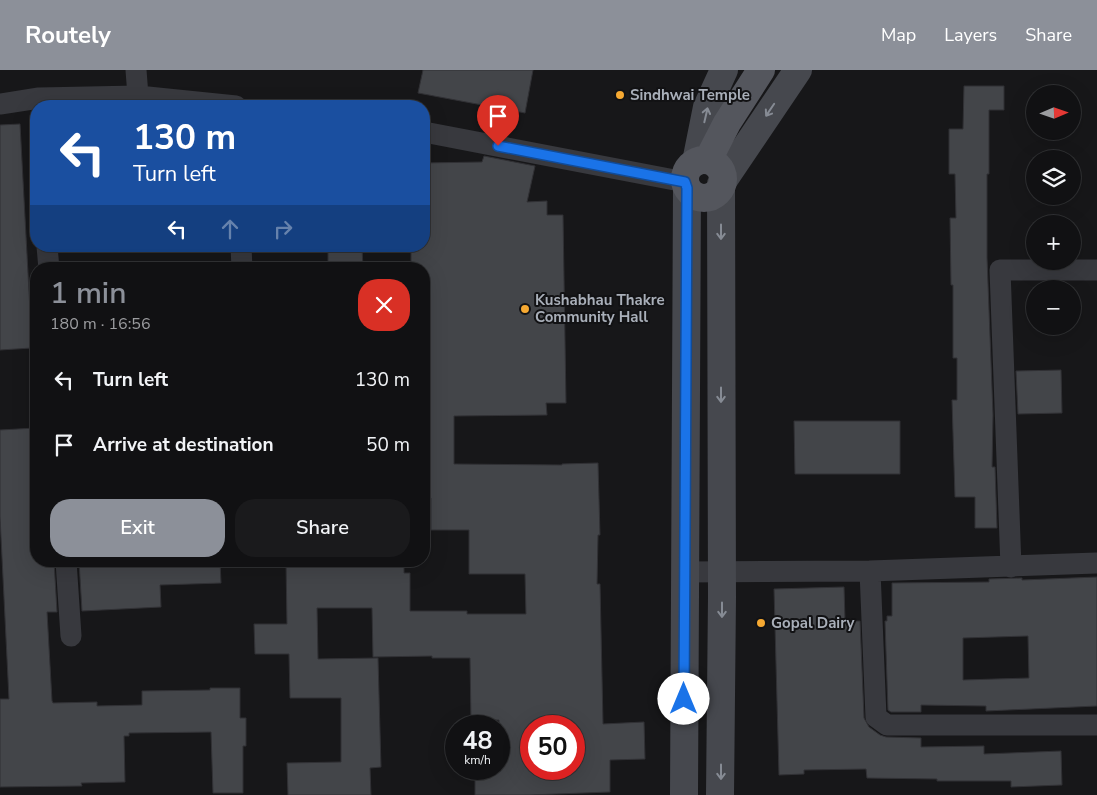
<!DOCTYPE html>
<meta charset="utf-8">
<style>
:root{--surface:#111113;--page:#1a1a1c;--text:#f1f3f6;--muted:#9c9da0;--line:#303133;--accent:#8c9099}
body{margin:0;font-family:"Nunito Sans",sans-serif;background:var(--page);color:var(--text);height:100vh;display:flex;flex-direction:column;font-size:19px;white-space:nowrap}
*{box-sizing:border-box;margin:0}
p{font-size:16px;color:var(--muted)}
.icon{flex:none;width:28px;height:28px;fill:none;stroke:currentColor;stroke-width:2;stroke-linecap:round;stroke-linejoin:round}
.map{position:relative;flex:1;overflow:hidden}
.sheet{position:absolute;left:30px;top:192px;width:400px;height:305px;display:flex;flex-direction:column;background:var(--surface);border-radius:20px;box-shadow:0 5px 20px #0002,0 0 0 1px var(--line)}
.sheet>*{flex:none}
.top-card{position:absolute;left:30px;top:30px;width:400px;height:152px;border-radius:20px;box-shadow:0 5px 20px #0002,0 0 0 1px var(--line);background:#1a4fa0;color:#fff;overflow:hidden}
.needle{width:32px;rotate:88deg}
.fabs{position:absolute;left:1026px;top:15px;display:grid;gap:10px}
.fabs a{display:grid;place-items:center;width:55px;height:55px;border-radius:50%;background:var(--surface);box-shadow:0 5px 20px #0002,0 0 0 1px var(--line);font-size:25px}
.speed{position:absolute;left:445px;top:645px;display:flex;gap:10px;font-size:25px;font-weight:700;text-align:center}
.speed>*{display:grid;place-content:center;width:65px;height:65px;border-radius:50%;background:var(--surface);box-shadow:0 5px 20px #0002,0 0 0 1px var(--line);line-height:1}
.speed small{font-size:12px;font-weight:400}
.speed .limit{border:8px solid #d22;background:#fff;color:#111}
.pin{position:absolute;display:grid;place-items:center;width:42px;height:42px;color:#fff;margin:-51px -21px;border-radius:50% 50% 50% 0;rotate:-45deg;box-shadow:0 0 5px #0007}
.pin .icon{rotate:45deg}
.me{position:absolute;width:55px;margin:-28px;rotate:0deg;stroke-linejoin:round;filter:drop-shadow(0 0 4px #0008)}
.turn{display:flex;align-items:center;gap:18px;height:105px;padding:0 20px;font-size:22px}
.turn .icon{width:65px;height:65px;stroke-width:2.5}
.turn b{display:block;font-size:35px;line-height:42px}
.lanes{display:flex;align-items:center;height:48px;padding:0 20px;background:#0003;justify-content:center;gap:25px;direction:ltr}
.lanes .off{opacity:.35}
.round{display:grid;place-items:center;flex:none;width:52px;height:52px;border-radius:20px;background:var(--page)}
.summary{display:flex;align-items:center;justify-content:space-between;height:85px;padding:0 20px}
h1{font-size:30px;font-weight:600;line-height:38px;color:var(--accent)}
.button{display:flex;gap:10px;margin-top:auto;padding:10px 20px}
.button a{flex:1;height:58px;border-radius:20px;background:var(--accent);color:#fff;font-size:20px;font-weight:600;line-height:58px;text-align:center}
.button a+a{background:var(--page);color:var(--text)}
ul{padding:0;list-style:none}
li{display:flex;align-items:center;gap:15px;height:65px;padding:0 20px}
li div{flex:1}
li b{display:block;font-size:19px}
li em{font-style:normal}
header{display:flex;align-items:center;gap:30px;box-sizing:border-box;height:70px;padding:0 25px;background:var(--accent);color:#fff}
header strong{font-size:24px}
nav{display:flex;gap:28px;margin-inline-start:auto;font-size:18px}
.map>svg:first-child{display:block}
.building{fill:#434549;stroke:#313135;fill-rule:evenodd}
.lines{fill:none;stroke-linecap:round;stroke-linejoin:round}
.street{stroke:#38393e;stroke-width:21}
.secondary{stroke:#46484e;stroke-width:28}
.primary{stroke:#54565d;stroke-width:28}
.oneway{stroke:#868b94}
.route-casing{stroke:#114b97;stroke-width:12}
.route{stroke:#1a73e8;stroke-width:9}
.poi-dot{fill:#f6a932;stroke:#121214;stroke-width:2}
.labels{text-anchor:middle;dominant-baseline:central;stroke-width:4;stroke-linejoin:round;paint-order:stroke}
.poi-label{font-size:15px;font-weight:bold;fill:#a9afb9;stroke:#121214;text-anchor:start}
</style>
<header>
<strong>Routely</strong>
<nav><a>Map</a><a>Layers</a><a>Share</a></nav>
</header>
<div class="map">
<svg width="1097" height="725" viewBox="0 0 1097 725">
<rect width="100%" height="100%" fill="#171719"/>
<path class="building" d="M 423,0 L 533,0 L 525,43 L 418,23 Z
M 964,16 L 1004,16 L 1004,40 L 989,40 L 989,104 L 987,104 L 987,188 L 993,345 L 992,397 L 995,397 L 997,458 L 975,458 L 975,427 L 955,427 L 952,330 L 957,330 L 957,288 L 953,288 L 953,215 L 951,215 L 950,148 L 956,148 L 955,104 L 949,104 L 949,59 L 963,59 Z
M 20,54 L 32,278 L 0,280 L 0,55 Z
M 484,86 L 535,96 L 527,132 L 547,131 L 547,145 L 563,145 L 566,333 L 546,333 L 547,345 L 454,346 L 454,394 L 562,395 L 562,394 L 598,393 L 600,465 L 598,465 L 597,514 L 600,514 L 603,654 L 644,652 L 645,689 L 610,690 L 610,722 L 530,725 L 475,725 L 475,699 L 499,699 L 499,650 L 471,650 L 470,588 L 432,588 L 432,586 L 373,587 L 372,538 L 317,538 L 318,589 L 378,588 L 381,697 L 370,698 L 371,725 L 288,725 L 287,693 L 341,692 L 341,628 L 290,628 L 289,584 L 255,584 L 254,554 L 287,554 L 286,491 L 404,491 L 404,503 L 410,503 L 410,541 L 467,541 L 467,544 L 526,544 L 525,504 L 469,504 L 469,460 L 431,460 L 431,428 L 428,428 L 429,371 L 424,371 L 424,199 L 411,199 L 411,176 L 424,176 L 424,93 L 482,92 ZM 531,656 L 574,656 L 574,699 L 531,699 Z
M 328,176 L 362,176 L 363,199 L 328,199 Z
M 1061,300 L 1062,343 L 1018,344 L 1016,301 Z
M 794,351 L 900,351 L 900,404 L 795,404 Z
M 36,358 L 36,491 L 54,491 L 57,542 L 47,542 L 52,631 L 53,633 L 97,632 L 97,636 L 142,635 L 142,621 L 210,620 L 210,618 L 240,618 L 240,648 L 246,648 L 246,676 L 243,676 L 243,723 L 213,723 L 211,662 L 129,663 L 129,666 L 124,666 L 125,712 L 81,713 L 82,716 L 0,717 L 0,629 L 9,629 L 0,447 L 0,360 Z
M 79,491 L 220,491 L 221,513 L 160,515 L 161,537 L 82,541 Z
M 1097,507 L 1097,636 L 986,641 L 986,636 L 921,635 L 921,642 L 891,642 L 888,640 L 885,551 L 887,551 L 887,546 L 892,546 L 892,513 L 989,512 L 989,509 L 1022,508 L 1022,510 ZM 1028,566 L 1029,608 L 963,610 L 963,568 Z
M 844,517 L 845,551 L 860,551 L 864,648 L 869,657 L 880,665 L 886,667 L 921,668 L 921,677 L 984,676 L 984,684 L 1061,681 L 1062,715 L 1011,717 L 1011,711 L 937,711 L 937,709 L 867,708 L 866,699 L 804,700 L 804,704 L 779,705 L 774,519 Z"/>
<g class="lines">
<path class="street" d="M 136,0 L 138,26
M 0,34 L 39,28 L 138,26 L 236,36
M 424,62 L 685,112
M 47,176 L 49,199
M 241,176 L 242,199
M 66,491 L 71,566
M 1011,497 L 1000,200 L 1097,200
M 870,501 L 876,647 L 887,655 L 1097,655
M 685,502 L 870,501 L 1097,493"/>
<path class="secondary" d="M 696,92 L 707,37 L 724,0
M 684,725 L 687,118
M 720,725 L 722,527 L 721,114 L 798,0"/>
<path class="primary" d="M 708,90 L 727,53 L 761,0
M685 109a19 19 0 1 1 38 0a19 19 0 1 1-38 0Z"/>
</g>
<defs><path id="oneway-shaft" d="M-6 0H5M1.5-3L5.5 0L1.5 3" fill="none" stroke-width="1.6" stroke-linecap="round" stroke-linejoin="round" transform="scale(1.25)"/></defs>
<g class="oneway">
<use href="#oneway-shaft" transform="translate(770 40) rotate(124)"/>
<use href="#oneway-shaft" transform="translate(706 45) rotate(-77)"/>
<use href="#oneway-shaft" transform="translate(721 162) rotate(90)"/>
<use href="#oneway-shaft" transform="translate(721 325) rotate(90)"/>
<use href="#oneway-shaft" transform="translate(722 540) rotate(90)"/>
<use href="#oneway-shaft" transform="translate(721 702) rotate(90)"/>
</g>
<g class="lines">
<g class="route-casing">
<path id="route" d="M 498,76 L 685,112 L 687,118 L 684,629"/>
</g>
<use href="#route" class="route"/>
</g>
<g class="poi-dot">
<circle cx="620" cy="25" r="5"/>
<circle cx="525" cy="239" r="5"/>
<circle cx="761" cy="553" r="5"/>
</g>
<g class="labels">
<g class="poi-label">
<text x="630" y="25">Sindhwai Temple</text>
<text x="535" y="230">Kushabhau Thakre<tspan x="535" dy="17">Community Hall</tspan></text>
<text x="771" y="553">Gopal Dairy</text>
</g>
</g>
</svg>
<div class="fabs">
<a><svg class="needle" viewBox="-14 -14 28 28"><path d="M0-13l5 13h-10z" fill="#e53935"/><path d="M0 13l5-13h-10z" fill="#9c9da0"/></svg></a>
<a><svg class="icon" aria-label="layers" viewBox="0 0 24 24"><path d="M12 4l9 5-9 5-9-5zM3 14l9 5 9-5"/></svg></a>
<a>+</a>
<a>−</a>
</div>
<div class="speed"><div>48<small>km/h</small></div><div class="limit">50</div></div>
<div class="pin" style="left:498px;top:76px;background:#d93025"><svg class="icon" aria-label="arrive" viewBox="0 0 24 24"><path d="M6 21V4h12l-3 4 3 4H6"/></svg></div>
<svg class="me" style="left:684px;top:629px" viewBox="-20 -20 40 40"><circle r="19" fill="#fff"/><path d="M0-13L10 11 0 6-10 11z" fill="#1a73e8"/></svg>
<div class="top-card">
<div class="turn"><svg class="icon" aria-label="left" viewBox="0 0 24 24"><path d="M17 20v-9H6M10 6l-5 5 5 5"/></svg><div><b>130 m</b>Turn left</div></div>
<div class="lanes"><svg class="icon" aria-label="left" viewBox="0 0 24 24"><path d="M17 20v-9H6M10 6l-5 5 5 5"/></svg><svg class="icon off" aria-label="ahead" viewBox="0 0 24 24"><path d="M12 20V5M6 11l6-6 6 6"/></svg><svg class="icon off" aria-label="right" viewBox="0 0 24 24"><path d="M7 20v-9h11M14 6l5 5-5 5"/></svg></div>
</div>
<section class="sheet">
<div class="summary"><div><h1>1 min</h1><p>180 m · 16:56</p></div><a class="round" style="background:#d93025;color:#fff"><svg class="icon" aria-label="close" viewBox="0 0 24 24"><path d="M6 6l12 12M18 6L6 18"/></svg></a></div>
<ul>
<li><svg class="icon" aria-label="left" viewBox="0 0 24 24"><path d="M17 20v-9H6M10 6l-5 5 5 5"/></svg><div><b>Turn left</b></div><em>130 m</em></li>
<li><svg class="icon" aria-label="arrive" viewBox="0 0 24 24"><path d="M6 21V4h12l-3 4 3 4H6"/></svg><div><b>Arrive at destination</b></div><em>50 m</em></li>
</ul>
<div class="button"><a>Exit</a><a>Share</a></div>
</section>
</div>
